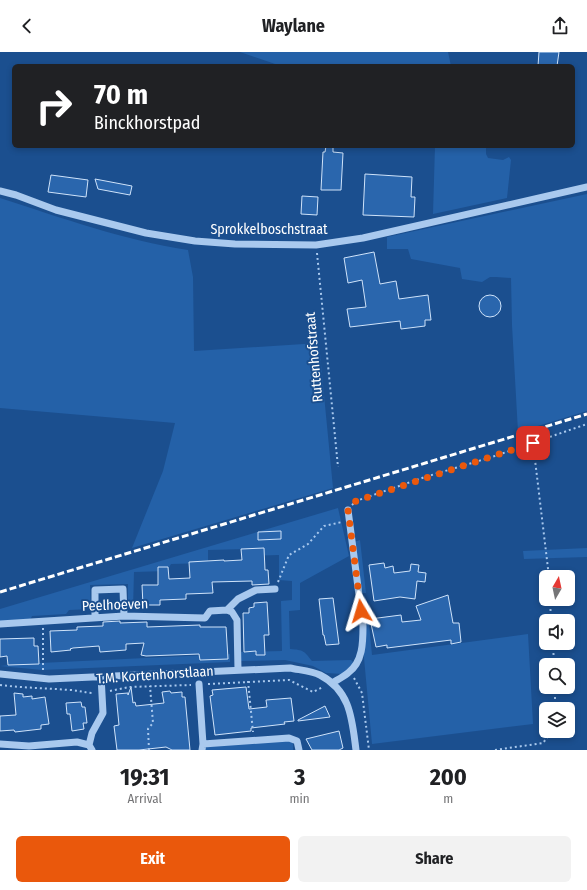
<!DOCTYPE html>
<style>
:root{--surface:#fff;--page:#f2f2f2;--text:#202124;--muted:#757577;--accent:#ea580c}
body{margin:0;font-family:"Fira Sans Condensed",sans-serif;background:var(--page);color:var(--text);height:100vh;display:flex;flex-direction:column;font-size:15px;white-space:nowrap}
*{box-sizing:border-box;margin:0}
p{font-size:13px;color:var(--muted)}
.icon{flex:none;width:22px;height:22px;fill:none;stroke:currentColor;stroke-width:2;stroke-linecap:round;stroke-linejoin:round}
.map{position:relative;height:698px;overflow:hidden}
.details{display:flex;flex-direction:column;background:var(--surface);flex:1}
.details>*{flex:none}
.guide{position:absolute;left:12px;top:12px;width:563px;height:84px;border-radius:6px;box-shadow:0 2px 6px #0003;background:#202124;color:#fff;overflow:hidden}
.needle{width:26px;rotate:9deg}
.tools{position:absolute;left:539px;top:518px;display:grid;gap:8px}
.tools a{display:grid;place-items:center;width:36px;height:36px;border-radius:6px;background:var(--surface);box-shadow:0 2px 6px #0003;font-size:20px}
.pin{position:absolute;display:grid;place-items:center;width:34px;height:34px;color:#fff;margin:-17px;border-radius:8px;box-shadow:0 2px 6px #0006}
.me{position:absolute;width:44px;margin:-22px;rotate:353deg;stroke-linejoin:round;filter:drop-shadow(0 0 3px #0008)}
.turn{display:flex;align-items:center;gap:14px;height:84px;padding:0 16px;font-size:18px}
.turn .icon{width:52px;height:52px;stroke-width:2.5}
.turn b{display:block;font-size:28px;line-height:34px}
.eta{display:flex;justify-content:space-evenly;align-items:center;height:68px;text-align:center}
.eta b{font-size:24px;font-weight:700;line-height:28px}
.cta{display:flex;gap:8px;margin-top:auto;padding:8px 16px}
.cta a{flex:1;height:46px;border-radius:6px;background:var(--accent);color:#fff;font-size:16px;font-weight:700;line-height:46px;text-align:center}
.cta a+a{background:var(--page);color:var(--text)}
header{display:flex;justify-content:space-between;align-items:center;height:52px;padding:0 16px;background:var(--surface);font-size:18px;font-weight:700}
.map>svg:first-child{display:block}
.green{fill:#2461a8}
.building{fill:#2a66ad;stroke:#cfe3fa}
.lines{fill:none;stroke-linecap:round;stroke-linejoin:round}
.path{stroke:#a9c9ee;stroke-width:2;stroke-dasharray:2 3;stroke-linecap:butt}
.minor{stroke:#a9c9ee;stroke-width:7}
.rail{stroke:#fff;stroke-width:3;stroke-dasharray:7 3;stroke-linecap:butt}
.route{stroke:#ea580c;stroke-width:7;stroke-dasharray:0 12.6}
.labels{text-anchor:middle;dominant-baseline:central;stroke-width:4;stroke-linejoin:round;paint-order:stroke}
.street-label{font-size:14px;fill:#fff;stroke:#1b4f8f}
</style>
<header><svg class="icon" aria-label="back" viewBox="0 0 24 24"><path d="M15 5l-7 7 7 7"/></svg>Waylane<svg class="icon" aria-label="share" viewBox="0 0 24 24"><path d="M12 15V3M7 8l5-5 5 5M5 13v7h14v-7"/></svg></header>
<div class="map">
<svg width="587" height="698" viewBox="0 0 587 698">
<rect width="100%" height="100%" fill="#1b4f8f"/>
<path class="green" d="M 240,0 L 448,0 L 451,14 L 281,14 Z
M 435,94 L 486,94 L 486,102 L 488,106 L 503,108 L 509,105 L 511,108 L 507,146 L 433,162 Z
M 587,142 L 587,359 L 518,380 L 512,273 L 511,226 L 496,225 L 490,225 L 482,230 L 462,227 L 460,216 L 411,207 L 408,197 L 387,197 L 387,185 Z
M 0,146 C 62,166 123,188 188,198 L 193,225 L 194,299 L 319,291 L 333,436 L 132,496 L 163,419 L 175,371 L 0,356 Z
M 338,456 L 349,504 L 300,531 L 300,558 L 289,559 L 290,597 C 304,598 304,599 312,609 L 351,608 L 353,610 L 352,614 L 343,622 L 326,621 L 313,614 L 285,608 L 239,609 L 239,600 L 282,599 L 281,549 L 292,548 L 292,529 L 279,528 L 279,503 L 246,504 L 246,497 L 208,498 L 208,511 L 171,512 L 167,519 L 134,520 L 133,557 L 128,558 L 128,532 L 90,533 L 91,557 L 69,558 L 66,562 L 32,564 L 30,568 L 0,570 L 0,557 Z
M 360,488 L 366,541 L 358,541 L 354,490 Z
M 587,496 L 587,505 L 524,507 L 523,499 Z
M 367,551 L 372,603 L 528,582 L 533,672 L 372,692 L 359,552 Z
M 230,602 L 230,610 L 42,618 L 0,614 L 19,612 Z
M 284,686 L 293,691 L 293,698 L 205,698 L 205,692 Z"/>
<path class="building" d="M 539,0 L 559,0 L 557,14 L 538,14 Z
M 326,94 L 333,94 L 333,100 L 343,101 L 341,138 L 321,138 L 323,100 L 325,100 Z
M 365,122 L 412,125 L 411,145 L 415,145 L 414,165 L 363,163 Z
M 51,123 L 88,128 L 86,145 L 48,140 Z
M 95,127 L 132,134 L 130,143 L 98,137 Z
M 302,144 L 318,145 L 317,163 L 301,162 Z
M 374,200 L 380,232 L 396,229 L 399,247 L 428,243 L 431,268 L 425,268 L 425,274 L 401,277 L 400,269 L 350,275 L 347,257 L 366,255 L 362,228 L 348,231 L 344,206 Z
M479 254a11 11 0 1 1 22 0a11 11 0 1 1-22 0Z
M 281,479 L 281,487 L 258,488 L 258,480 Z
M 264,496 L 265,518 L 268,518 L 269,532 L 252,533 L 252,529 L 212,530 L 213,541 L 186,542 L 186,547 L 160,548 L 160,553 L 143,553 L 142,533 L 158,533 L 158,515 L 168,515 L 169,527 L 190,526 L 189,510 L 224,508 L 224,509 L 242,508 L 241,497 Z
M 384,511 L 385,516 L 393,514 L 394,521 L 410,519 L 411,512 L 419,513 L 418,520 L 426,521 L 425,530 L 417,529 L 415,547 L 400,545 L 374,549 L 369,513 Z
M 448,543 L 453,571 L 459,571 L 461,590 L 451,592 L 451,588 L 387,596 L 387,593 L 376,595 L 370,567 L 401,563 L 402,570 L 421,568 L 416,554 Z
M 333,546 L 339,592 L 326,593 L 324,583 L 323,583 L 319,547 Z
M 267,550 L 269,583 L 264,583 L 265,603 L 256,603 L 256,599 L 244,600 L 243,561 L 249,561 L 249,556 L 254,555 L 254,551 Z
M 120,569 L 120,571 L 147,570 L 147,575 L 200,573 L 200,575 L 226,575 L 228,607 L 200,608 L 199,602 L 146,604 L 141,603 L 144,591 L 126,592 L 126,598 L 100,600 L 99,594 L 73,596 L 70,597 L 71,598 L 51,600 L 50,579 L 77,578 L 77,575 L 103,574 L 103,570 Z
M 34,586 L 34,594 L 38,594 L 39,612 L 8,613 L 7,604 L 0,605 L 0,587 Z
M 131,635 L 133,651 L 135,650 L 136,654 L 164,651 L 162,640 L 170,639 L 171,641 L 182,640 L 182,645 L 185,645 L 190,698 L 172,698 L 166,695 L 139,698 L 117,698 L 114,674 L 119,673 L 116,642 L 128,641 L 128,643 Z
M 246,635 L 249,657 L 267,655 L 266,648 L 291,646 L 294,669 L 284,670 L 285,672 L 251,676 L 251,679 L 215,683 L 210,644 L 213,643 L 212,638 Z
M 14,641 L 23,642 L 23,645 L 32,644 L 32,647 L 45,645 L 49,672 L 41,673 L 41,677 L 15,680 L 14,678 L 0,679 L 0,664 L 16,663 Z
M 81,650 L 82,655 L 85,655 L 87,671 L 83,671 L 84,677 L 72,679 L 70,662 L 67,662 L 66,651 Z
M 325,654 L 330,665 L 298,669 L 298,668 Z
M 339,679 L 343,696 L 339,698 L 312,698 L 306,687 Z"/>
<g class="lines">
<path class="path" d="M 317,201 L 338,415
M 533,391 L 549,525
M 352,453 L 356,449 L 425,425 L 492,405 L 587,372
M 278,530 L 289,503 L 308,492 L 324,474 L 342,470
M 550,547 L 551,569
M 43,576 L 43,618
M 553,591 L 554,613
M 354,626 L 362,641 L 369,698
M 248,629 L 253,680
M 208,632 L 289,628 L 313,640 L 323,635
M 0,633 C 23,636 46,636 69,638 C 78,638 85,641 94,641
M 110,639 L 129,635 L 191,633
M 555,657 L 555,635
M 149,698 L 148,677 L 153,671 L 150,634
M 495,698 L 543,691 L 552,679"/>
<path class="minor" d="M 0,139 L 16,143 L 56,158 L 146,181 L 195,189 L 235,192 L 316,193 L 363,186 L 587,135
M 227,558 L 232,560 L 237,568 L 238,618
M 95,566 L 95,538 L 123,537 L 124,564
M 0,572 L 124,564 L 205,566 L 210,559 L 227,558 L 238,547 L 256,538 L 275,537
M 0,622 L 49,627 L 290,616 C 299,618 312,619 320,623 C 351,639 352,668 356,698
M 332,631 C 337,628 343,625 348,621 C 363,610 363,590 363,574 L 348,458
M 199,632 L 203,692 L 202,698
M 0,692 L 29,694 L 77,690 L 89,693
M 203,692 L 289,686 L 297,689 L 299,698
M 92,698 L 89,693 L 92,681 L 103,661 L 101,624"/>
<path class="rail" d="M 0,540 L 587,362"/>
</g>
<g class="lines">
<path class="route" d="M 361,559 L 348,458 L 356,449 L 533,391"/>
</g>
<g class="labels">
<g class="street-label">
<text x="269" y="177">Sprokkelboschstraat</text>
<text transform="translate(314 305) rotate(-95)">Ruttenhofstraat</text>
<text transform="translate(115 553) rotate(-2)">Peelhoeven</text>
<text transform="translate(155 623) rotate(-4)">T.M. Kortenhorstlaan</text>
</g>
</g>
</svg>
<div class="tools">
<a><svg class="needle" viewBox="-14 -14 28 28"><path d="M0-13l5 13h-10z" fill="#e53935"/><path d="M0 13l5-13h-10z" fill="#757577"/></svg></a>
<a><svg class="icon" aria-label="sound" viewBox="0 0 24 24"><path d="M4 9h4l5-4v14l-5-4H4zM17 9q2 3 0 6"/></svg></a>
<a><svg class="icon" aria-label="search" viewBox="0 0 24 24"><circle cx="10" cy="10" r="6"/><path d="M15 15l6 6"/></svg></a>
<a><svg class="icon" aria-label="layers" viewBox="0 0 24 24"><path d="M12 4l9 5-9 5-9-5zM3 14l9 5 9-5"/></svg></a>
</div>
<div class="pin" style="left:533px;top:391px;background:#d93025"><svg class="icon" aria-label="arrive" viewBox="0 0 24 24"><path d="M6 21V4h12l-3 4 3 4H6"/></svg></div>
<svg class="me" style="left:361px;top:559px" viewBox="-20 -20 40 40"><path d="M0-17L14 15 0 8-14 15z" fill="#ea580c" stroke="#fff" stroke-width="4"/></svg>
<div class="guide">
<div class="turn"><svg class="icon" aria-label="right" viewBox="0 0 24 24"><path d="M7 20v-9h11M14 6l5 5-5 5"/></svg><div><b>70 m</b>Binckhorstpad</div></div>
</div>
</div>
<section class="details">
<div class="eta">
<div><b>19:31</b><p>Arrival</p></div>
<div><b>3</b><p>min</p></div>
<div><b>200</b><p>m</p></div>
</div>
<div class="cta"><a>Exit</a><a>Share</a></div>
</section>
